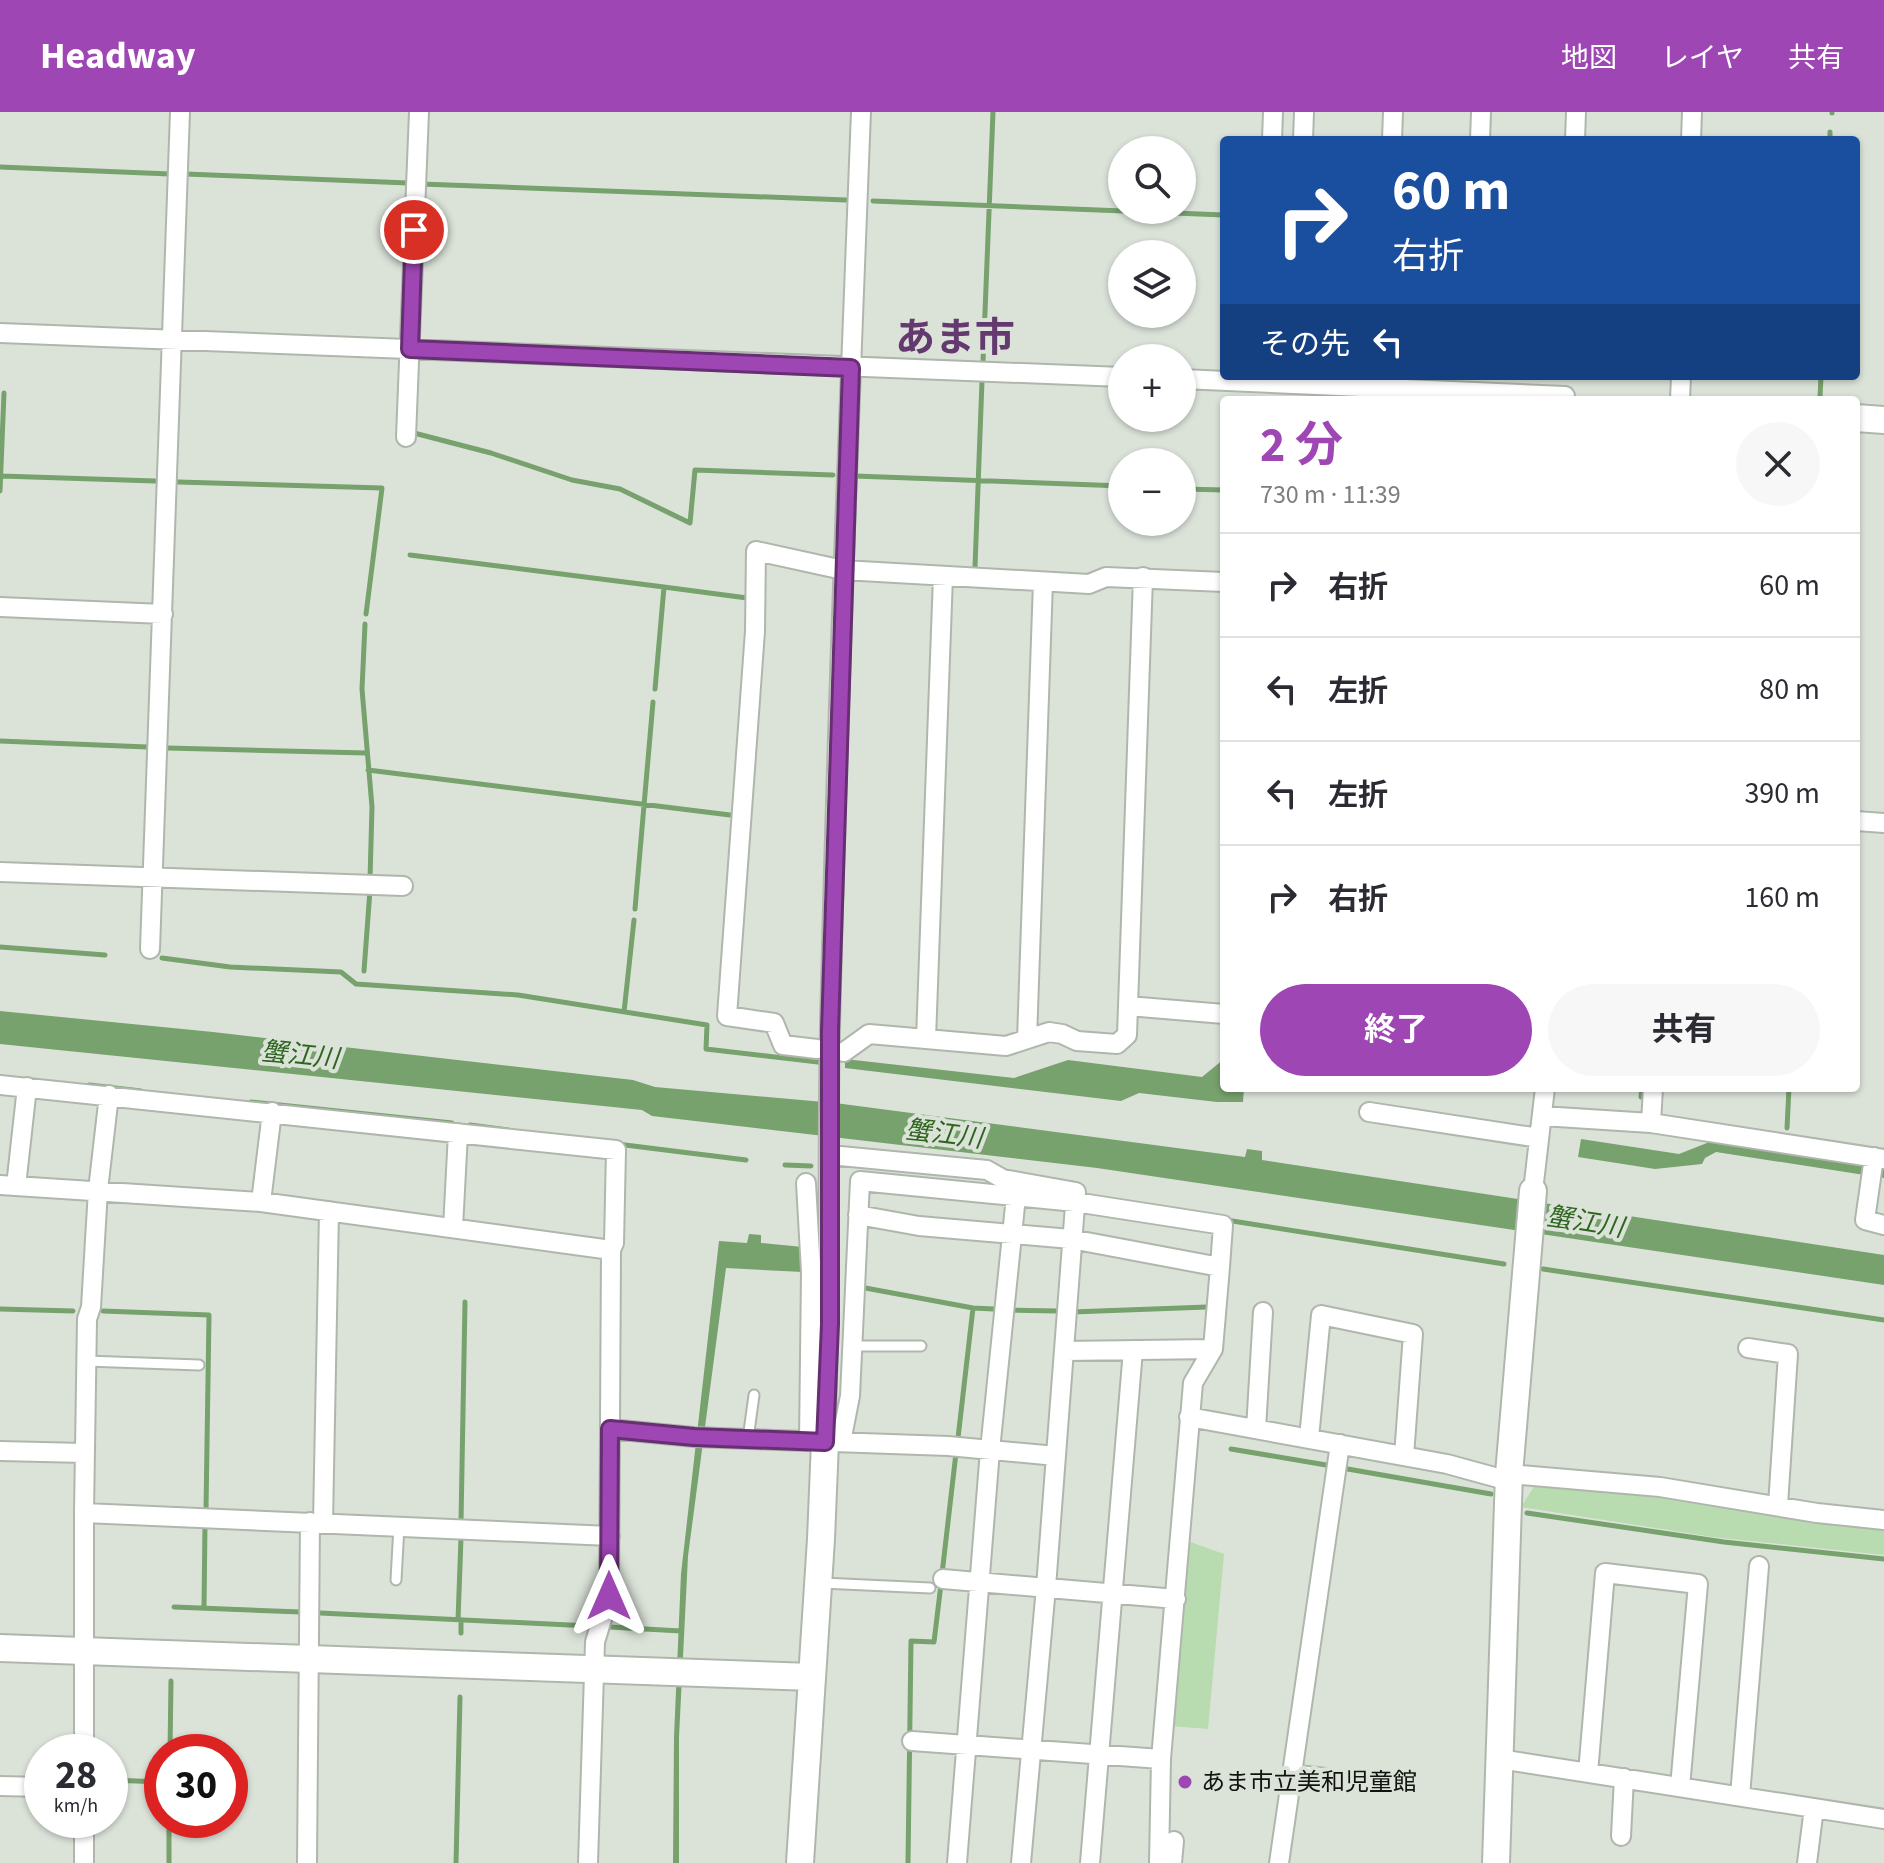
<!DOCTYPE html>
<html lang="ja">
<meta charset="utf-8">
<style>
:root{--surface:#fff;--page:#f7f7f7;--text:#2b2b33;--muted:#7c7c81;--line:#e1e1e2;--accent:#9e46b3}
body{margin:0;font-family:"Source Sans 3","Noto Sans JP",sans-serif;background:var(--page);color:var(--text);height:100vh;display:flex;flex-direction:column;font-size:30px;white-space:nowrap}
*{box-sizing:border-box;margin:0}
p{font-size:26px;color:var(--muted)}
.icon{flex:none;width:44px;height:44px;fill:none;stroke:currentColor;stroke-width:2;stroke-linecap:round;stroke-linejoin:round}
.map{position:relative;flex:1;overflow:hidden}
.drawer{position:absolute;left:1220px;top:284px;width:640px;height:696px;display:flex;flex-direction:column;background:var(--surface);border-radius:8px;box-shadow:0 2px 6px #0004}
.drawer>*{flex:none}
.guide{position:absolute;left:1220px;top:24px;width:640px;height:244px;border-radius:8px;box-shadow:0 2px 6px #0004;background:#1a4fa0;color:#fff;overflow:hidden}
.fabs{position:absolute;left:1108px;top:24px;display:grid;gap:16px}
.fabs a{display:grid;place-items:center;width:88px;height:88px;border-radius:50%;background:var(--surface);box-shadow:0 2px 6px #0004;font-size:40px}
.speed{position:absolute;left:24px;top:1622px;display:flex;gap:16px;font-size:40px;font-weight:700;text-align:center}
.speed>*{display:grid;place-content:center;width:104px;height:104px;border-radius:50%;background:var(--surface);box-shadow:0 2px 6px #0004;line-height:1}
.speed small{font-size:20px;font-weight:400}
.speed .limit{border:12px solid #d22;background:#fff;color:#111}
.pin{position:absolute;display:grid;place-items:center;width:68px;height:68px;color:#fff;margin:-34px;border:4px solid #fff;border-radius:50%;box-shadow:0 2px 8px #0007}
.me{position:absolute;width:88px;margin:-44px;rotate:0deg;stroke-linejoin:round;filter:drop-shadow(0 0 6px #0008)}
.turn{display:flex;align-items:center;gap:28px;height:168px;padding:0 40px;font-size:36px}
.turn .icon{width:104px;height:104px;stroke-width:2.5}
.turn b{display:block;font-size:56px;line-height:68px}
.then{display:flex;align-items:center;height:76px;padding:0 40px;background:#0003;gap:16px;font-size:30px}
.round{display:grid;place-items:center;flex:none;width:84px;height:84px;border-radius:42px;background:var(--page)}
.headline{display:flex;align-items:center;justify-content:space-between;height:136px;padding:0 40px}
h1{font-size:48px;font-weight:700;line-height:60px;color:var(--accent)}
.primary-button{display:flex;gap:16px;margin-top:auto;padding:16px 40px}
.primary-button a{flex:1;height:92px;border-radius:48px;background:var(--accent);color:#fff;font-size:32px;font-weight:700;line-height:92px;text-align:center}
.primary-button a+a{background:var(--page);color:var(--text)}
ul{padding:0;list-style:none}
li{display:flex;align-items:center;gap:24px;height:104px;padding:0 40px;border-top:2px solid var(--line)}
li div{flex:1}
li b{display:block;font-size:30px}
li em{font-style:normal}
header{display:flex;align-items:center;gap:48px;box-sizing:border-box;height:112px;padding:0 40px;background:var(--accent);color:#fff}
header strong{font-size:38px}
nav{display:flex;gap:44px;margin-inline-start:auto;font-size:28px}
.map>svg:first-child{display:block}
.green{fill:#b8dbb0}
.water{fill:#77a16d}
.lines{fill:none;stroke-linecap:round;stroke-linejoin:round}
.stream{stroke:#77a16d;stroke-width:5}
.lane-casing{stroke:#afb7ad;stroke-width:13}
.street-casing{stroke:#afb7ad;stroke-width:22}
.secondary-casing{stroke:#afb7ad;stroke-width:30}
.lane{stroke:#fff;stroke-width:9}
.street{stroke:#fff;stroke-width:18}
.secondary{stroke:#fff;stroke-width:26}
.route-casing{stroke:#672e74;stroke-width:20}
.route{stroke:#9e46b3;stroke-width:14}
.poi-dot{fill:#9e46b3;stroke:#dbe3d9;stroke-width:3}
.labels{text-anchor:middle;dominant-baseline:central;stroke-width:8;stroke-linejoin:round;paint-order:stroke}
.poi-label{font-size:24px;fill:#10130f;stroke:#dbe3d9;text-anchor:start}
.water-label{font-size:26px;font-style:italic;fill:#2e651f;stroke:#dbe3d9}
.town-label{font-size:40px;font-weight:bold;fill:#64396f;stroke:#dbe3d9}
</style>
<header>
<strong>Headway</strong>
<nav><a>地図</a><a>レイヤ</a><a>共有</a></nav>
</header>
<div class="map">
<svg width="1884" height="1751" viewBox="0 0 1884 1751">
<rect width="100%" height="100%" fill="#dbe3d9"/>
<path class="green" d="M 1537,1370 L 1660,1381 L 1884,1415 L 1884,1443 L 1713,1425 L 1521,1395 Z
M 1182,1427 L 1224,1442 L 1208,1617 L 1170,1614 Z"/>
<path class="water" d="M 0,899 L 213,920 L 633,968 L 655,975 L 835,991 L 1245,1045 L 1247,1037 L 1262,1039 L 1262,1048 L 1884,1143 L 1884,1173 L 1097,1056 L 652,1004 L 642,998 L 0,932 Z
M 845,947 L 1014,966 L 1068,948 L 1202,965 L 1224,947 L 1224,976 L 1244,976 L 1243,990 L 1217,990 L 1139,981 L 1121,989 L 845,956 Z
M 1581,1027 L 1679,1042 L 1712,1029 L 1884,1055 L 1884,1066 L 1716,1040 L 1705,1046 L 1702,1052 L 1655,1057 L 1578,1045 Z
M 749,1122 L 761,1123 L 761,1131 L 803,1135 L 802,1160 L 726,1156 L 688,1444 L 679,1625 L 679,1751 L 673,1751 L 674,1625 L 681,1462 L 719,1129 L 747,1131 Z"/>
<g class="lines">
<path class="stream" d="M 1832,1 L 1832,0
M 1830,28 L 1830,20
M 0,55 L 170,62
M 185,62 L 408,71 L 408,76
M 421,72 L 846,88
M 873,89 L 1224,103
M 983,250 L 993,0
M 1820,285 L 1821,264
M 414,321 L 491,341 L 572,368 L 620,377 L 690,411 L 695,358 L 833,363
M 1,364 L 155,369
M 855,364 L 1122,374
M 178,370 L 382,376 L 366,502
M 1182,377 L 1224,378
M 0,379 L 4,281
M 410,443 L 664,475 L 655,577
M 975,455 L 982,269
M 664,475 L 747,486
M 365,512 L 362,577 L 372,695 L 370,767
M 0,629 L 147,635
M 167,636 L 366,641
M 368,658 L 730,703
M 635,797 L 653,590
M 0,835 L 105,843
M 162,846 L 230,855 L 341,860 L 356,872 L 518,883 L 707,913 L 706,937 L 818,950
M 364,859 L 370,778
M 624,900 L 634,808
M 89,973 L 141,979
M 1641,985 L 1642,976
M 251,990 L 452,1011
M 470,1013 L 508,1018
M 1787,1016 L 1789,976
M 617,1032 L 746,1048
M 785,1053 L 811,1054
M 1226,1108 L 1504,1152
M 1543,1157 L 1884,1208
M 860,1175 L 973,1196 L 994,1197
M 0,1197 L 73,1199
M 1007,1198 L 1057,1199
M 103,1199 L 209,1203 L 206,1397
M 1072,1200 L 1207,1195
M 958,1326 L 973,1196
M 1231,1337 L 1332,1354
M 1342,1356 L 1491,1382
M 1527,1401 L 1724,1430 L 1884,1447
M 461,1410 L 465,1190
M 942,1462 L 956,1341
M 174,1495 L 301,1500
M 204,1496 L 205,1412
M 320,1501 L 590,1514
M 458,1508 L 461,1426
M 609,1515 L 681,1519
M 461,1521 L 461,1508
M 170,1640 L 171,1569
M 110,1668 L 162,1670
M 169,1751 L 169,1708
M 456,1751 L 460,1585
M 908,1751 L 911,1529 L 934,1530 L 941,1472"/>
<g class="lane-casing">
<path id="lane" d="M 853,1234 L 921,1234
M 86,1249 L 199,1253
M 748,1327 L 754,1283
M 396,1468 L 399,1414
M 822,1471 L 930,1476
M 1292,1658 L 1390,1668"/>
</g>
<g class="street-casing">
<path id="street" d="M 1272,28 L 1273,0
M 1303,28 L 1304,0
M 1392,28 L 1393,0
M 1480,28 L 1481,0
M 1575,28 L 1576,0
M 1691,28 L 1692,0
M 0,221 L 1122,265
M 1182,267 L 1565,284
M 1680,288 L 1681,264
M 406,325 L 419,0
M 0,495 L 163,502
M 1856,709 L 1884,711
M 0,760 L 403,774
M 150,837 L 180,0
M 1128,894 L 1224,902
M 926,927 L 943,464
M 1027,927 L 1043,470
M 817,937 L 783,933 L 774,911 L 727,904 L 755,519 L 756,439 L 843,458 L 1089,472 L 1106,465 L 1224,470
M 844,940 L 869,922 L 1006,934 L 1049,920 L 1062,922 L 1077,929 L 1117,932 L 1127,923 L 1143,465
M 0,973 L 616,1038 L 614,1131 L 611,1138 L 609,1484 L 595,1530 L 588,1751
M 1369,1000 L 1539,1026
M 1542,1004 L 1651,1011 L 1884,1047
M 1651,1011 L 1653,976
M 830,1043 L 987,1058 L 1003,1067 L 1076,1080 L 1046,1475 L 1021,1751
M 1874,1045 L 1865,1108 L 1884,1113
M 806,1071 L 811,1160 L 809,1329
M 0,1073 L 261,1090 L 611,1138
M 16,1074 L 27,975
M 1533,1079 L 1545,976
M 261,1090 L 272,1000
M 858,1103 L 919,1114 L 1071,1127 L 1220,1155 L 1213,1237
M 453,1116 L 458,1021
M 1748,1236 L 1788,1242 L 1778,1393
M 1064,1239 L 1213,1237 L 1193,1271 L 1161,1647 L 1159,1751
M 1189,1305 L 1447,1352 L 1509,1369
M 610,1317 L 694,1325 L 948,1334 L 1056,1344
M 1256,1317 L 1263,1200
M 1309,1326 L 1321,1203 L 1413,1222 L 1404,1344
M 825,1330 C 831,1192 827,1054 830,915 C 837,610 849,305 861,0
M 841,1330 L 850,1284 L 860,1069 L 1075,1090 L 1223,1113 L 1220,1155
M 0,1339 L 84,1341
M 1509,1362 L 1660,1375 L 1817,1401 L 1884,1408
M 84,1401 L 610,1424
M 323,1411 L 329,1099
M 943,1467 L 1176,1487
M 912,1629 L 1161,1647
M 84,1640 L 84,1401 L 87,1207 L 91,1195 L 98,1078 L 109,983
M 1499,1647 L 1884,1707
M 1588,1661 L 1605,1461 L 1698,1472 L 1680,1675
M 0,1674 L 42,1675
M 1740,1684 L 1759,1454
M 1621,1724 L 1624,1666
M 84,1751 L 84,1708
M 307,1751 L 310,1410
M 957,1751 L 990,1338 L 1016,1084
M 1090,1751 L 1133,1238
M 1172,1751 L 1174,1729
M 1279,1751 L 1340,1332
M 1807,1751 L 1814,1696"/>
</g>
<g class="secondary-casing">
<path id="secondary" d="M 1856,306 L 1884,308
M 0,1536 L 812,1565
M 800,1751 L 821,1427 L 825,1330
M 1496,1751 L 1509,1362 L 1533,1079"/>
</g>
<use href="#lane" class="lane"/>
<use href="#street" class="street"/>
<use href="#secondary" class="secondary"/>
</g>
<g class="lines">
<g class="route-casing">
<path id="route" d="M 414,118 L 410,237 L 851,256 L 830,919 L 830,1212 L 825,1330 L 694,1325 L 610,1317 L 609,1484"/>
</g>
<use href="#route" class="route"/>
</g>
<circle class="poi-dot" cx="1185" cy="1670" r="8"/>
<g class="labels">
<g class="poi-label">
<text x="1201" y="1670">あま市立美和児童館</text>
</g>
<g class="water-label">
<text transform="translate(300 943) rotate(6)">蟹江川</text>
<text transform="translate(944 1022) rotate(7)">蟹江川</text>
<text transform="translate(1585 1110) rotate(9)">蟹江川</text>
</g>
<g class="town-label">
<text x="955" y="226">あま市</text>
</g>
</g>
</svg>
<div class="fabs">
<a><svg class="icon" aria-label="search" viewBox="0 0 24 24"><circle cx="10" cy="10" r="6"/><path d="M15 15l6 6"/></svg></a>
<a><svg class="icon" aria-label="layers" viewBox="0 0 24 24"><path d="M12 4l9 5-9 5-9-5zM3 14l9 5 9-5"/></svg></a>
<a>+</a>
<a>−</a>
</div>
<div class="speed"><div>28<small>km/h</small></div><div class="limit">30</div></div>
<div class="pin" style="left:414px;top:118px;background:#d93025"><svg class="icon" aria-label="arrive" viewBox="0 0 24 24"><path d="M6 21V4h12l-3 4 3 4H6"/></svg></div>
<svg class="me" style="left:609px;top:1484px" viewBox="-20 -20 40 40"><path d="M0-17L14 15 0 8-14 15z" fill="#9e46b3" stroke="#fff" stroke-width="4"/></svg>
<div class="guide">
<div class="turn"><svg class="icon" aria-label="right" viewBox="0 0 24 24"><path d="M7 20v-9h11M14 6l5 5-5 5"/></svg><div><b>60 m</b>右折</div></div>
<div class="then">その先<svg class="icon" aria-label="left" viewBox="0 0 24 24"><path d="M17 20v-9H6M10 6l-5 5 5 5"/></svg></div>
</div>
<section class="drawer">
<div class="headline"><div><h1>2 分</h1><p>730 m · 11:39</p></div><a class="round"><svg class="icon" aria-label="close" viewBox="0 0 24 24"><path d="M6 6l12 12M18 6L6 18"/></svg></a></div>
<ul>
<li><svg class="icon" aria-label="right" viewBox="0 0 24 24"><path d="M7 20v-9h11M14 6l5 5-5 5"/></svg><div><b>右折</b></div><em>60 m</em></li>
<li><svg class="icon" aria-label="left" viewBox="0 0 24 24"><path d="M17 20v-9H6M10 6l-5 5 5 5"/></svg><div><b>左折</b></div><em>80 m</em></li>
<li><svg class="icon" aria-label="left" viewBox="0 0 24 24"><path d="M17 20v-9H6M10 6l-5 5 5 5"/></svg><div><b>左折</b></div><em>390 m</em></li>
<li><svg class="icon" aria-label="right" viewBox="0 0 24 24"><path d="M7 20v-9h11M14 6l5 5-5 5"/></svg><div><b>右折</b></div><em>160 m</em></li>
</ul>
<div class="primary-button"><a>終了</a><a>共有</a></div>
</section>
</div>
